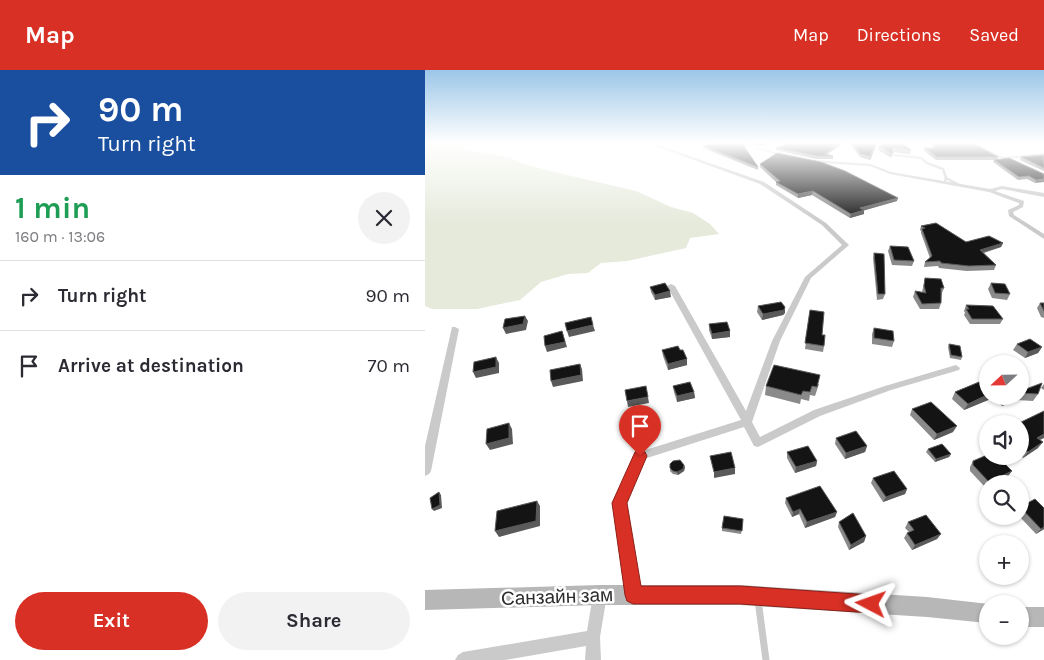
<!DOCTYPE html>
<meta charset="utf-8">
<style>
:root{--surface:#fff;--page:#f2f2f3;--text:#2b2b33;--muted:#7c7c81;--line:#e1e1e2;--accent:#d93025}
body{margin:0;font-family:Karla,sans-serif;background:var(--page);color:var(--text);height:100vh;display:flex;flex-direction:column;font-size:19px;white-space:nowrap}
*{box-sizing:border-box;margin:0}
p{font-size:16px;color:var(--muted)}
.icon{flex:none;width:28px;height:28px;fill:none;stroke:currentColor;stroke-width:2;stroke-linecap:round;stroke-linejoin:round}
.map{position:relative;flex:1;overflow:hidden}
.sheet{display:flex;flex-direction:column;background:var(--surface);width:425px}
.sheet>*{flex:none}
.guide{background:#1a4fa0;color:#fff;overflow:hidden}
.needle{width:32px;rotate:248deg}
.buttons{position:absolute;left:554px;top:285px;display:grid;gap:10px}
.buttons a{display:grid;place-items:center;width:50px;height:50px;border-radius:50%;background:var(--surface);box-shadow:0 1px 4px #0004;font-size:25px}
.pin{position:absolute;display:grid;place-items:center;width:42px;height:42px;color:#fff;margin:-51px -21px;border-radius:50% 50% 50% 0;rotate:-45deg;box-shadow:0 0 5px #0007}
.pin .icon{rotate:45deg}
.me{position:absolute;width:55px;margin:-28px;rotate:274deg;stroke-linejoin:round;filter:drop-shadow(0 0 4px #0008)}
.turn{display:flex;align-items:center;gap:18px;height:105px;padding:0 15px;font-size:22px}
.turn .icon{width:65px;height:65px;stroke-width:2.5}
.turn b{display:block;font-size:35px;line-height:42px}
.round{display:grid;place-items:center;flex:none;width:52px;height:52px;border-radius:26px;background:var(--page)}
.headline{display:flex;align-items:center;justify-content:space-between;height:85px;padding:0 15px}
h1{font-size:30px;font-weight:700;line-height:38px;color:#1e9e55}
.primary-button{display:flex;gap:10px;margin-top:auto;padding:10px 15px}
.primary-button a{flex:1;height:58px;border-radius:30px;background:var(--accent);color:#fff;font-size:20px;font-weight:700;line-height:58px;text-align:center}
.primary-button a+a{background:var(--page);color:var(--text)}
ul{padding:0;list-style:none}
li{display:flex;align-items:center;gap:15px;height:70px;padding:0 15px;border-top:1px solid var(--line)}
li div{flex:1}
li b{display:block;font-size:19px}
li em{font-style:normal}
header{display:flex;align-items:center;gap:30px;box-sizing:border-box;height:70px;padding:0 25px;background:var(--accent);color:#fff}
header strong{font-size:24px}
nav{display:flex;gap:28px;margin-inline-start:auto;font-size:18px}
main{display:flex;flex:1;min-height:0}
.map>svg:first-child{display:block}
.green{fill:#e5eadb}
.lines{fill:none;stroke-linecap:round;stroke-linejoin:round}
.lane-far1{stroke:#cacaca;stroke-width:2.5}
.lane{stroke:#cacaca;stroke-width:7}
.street{fill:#cacaca;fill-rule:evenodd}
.secondary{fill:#b7b7b7;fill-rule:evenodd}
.wall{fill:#8a8a8a}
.shaded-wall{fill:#5a5a5a}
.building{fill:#141414;stroke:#5a5a5a}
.route{fill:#d93025;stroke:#8d1f18}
.labels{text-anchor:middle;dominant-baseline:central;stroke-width:5;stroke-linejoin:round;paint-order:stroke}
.near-street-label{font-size:19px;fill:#2d2d2d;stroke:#fff}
</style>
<header>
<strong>Map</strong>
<nav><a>Map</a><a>Directions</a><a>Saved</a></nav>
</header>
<main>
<section class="sheet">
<div class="guide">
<div class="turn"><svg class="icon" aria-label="right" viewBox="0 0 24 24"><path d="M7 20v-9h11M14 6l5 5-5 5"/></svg><div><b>90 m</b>Turn right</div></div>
</div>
<div class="headline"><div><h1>1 min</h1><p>160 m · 13:06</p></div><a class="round"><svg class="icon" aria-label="close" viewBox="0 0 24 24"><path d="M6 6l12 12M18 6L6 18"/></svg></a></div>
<ul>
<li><svg class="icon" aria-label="right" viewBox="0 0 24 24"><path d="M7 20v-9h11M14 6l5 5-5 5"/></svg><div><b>Turn right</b></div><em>90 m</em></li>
<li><svg class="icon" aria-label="arrive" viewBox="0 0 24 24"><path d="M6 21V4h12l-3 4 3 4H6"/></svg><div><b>Arrive at destination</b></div><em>70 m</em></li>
</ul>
<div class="primary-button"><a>Exit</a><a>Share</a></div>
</section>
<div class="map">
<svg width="619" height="590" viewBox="0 0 619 590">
<rect width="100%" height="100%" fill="#fff"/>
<path class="green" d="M 0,73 L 43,73 L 37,79 L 86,88 L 96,93 L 121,100 L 211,121 L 246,137 L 268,143 L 285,154 L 294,164 L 265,168 L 261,178 L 202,191 L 176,193 L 163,203 L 143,204 L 116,212 L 95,230 L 52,239 L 7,239 L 0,236 Z"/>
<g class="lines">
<path class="lane-far1" d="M 469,85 L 496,88 L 502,93 L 518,99 L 521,108 L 520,112
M 521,108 L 534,115"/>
<path class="lane" d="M 333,530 L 341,590"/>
<path class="street" d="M 222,73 L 227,73 L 339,112 L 401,153 L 424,175 L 386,208 L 355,271 L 327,352 L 335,367 L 389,340 L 460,316 L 531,295 L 535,298 L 534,300 L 466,320 L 395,346 L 333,377 L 329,376 L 319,357 L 219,389 L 200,433 L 215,525 L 213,530 L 208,532 L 203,530 L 201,525 L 188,433 L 211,383 L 316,350 L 242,216 L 246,214 L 250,216 L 321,341 L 347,271 L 380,207 L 417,175 L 397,155 L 335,114 Z
M 309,73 L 314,73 L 363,86 L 361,87 Z
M 547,73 L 551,73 L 575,86 L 581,87 L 619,83 L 619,85 L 581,89 L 574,88 Z
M 386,90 L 446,94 L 466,102 L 565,119 L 577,116 L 619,123 L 619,127 L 577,119 L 570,121 L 599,131 L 598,137 L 588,142 L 589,145 L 619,164 L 619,169 L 584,146 L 583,140 L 594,135 L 594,133 L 564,122 L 465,104 L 445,96 L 384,92 Z
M 27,257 L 30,257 L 34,259 L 6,401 L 4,404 L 0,406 L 0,376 Z
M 175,518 L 180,520 L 182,525 L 175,567 L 176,590 L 160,590 L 161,576 L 80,590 L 30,590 L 33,585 L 38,582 L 162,561 L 168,525 L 170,520 Z"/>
<path class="secondary" d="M 175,515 L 315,515 L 502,527 L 564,534 L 562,553 L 502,547 L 315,535 L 175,535 L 0,540 L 0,520 Z
M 595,537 L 619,537 L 619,557 L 595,557 Z"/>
</g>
<path class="wall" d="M 320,73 L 342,73 L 342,75 L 334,76 Z
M 426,73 L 452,73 L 451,76 L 445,90 L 435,87 L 425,74 Z
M 505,73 L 548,73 L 573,87 L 573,89 L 619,104 L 610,113 L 602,109 L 593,110 L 568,92 L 569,90 L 511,90 L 499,81 L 499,78 L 508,78 Z
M 278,76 L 321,78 L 320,78 L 333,97 L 333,100 L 278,78 Z
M 454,76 L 486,80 L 485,84 L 468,82 L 467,87 L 465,87 L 453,80 Z
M 351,78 L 408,86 L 408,89 L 391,89 L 351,80 Z
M 619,85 L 619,101 L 595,90 L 596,87 Z
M 335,94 L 472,131 L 439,140 L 439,144 L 425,148 L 387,125 L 373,128 L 351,115 L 351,112 L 335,97 Z
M 496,156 L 541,172 L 578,173 L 576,177 L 559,183 L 571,195 L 569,200 L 542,201 L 514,198 L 513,196 L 499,197 L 500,192 L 505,188 L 496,163 L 496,161 L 495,160 Z
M 465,176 L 489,191 L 487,196 L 467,195 L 463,181 Z
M 449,183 L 460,224 L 458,229 L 452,230 L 448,188 Z
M 500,208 L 519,218 L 517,223 L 516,233 L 514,239 L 495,239 L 488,227 L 490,221 L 497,222 L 499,213 Z
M 566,213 L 585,224 L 582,230 L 567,228 L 563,219 Z
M 225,217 L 246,227 L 230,230 L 226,222 Z
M 615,233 L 619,233 L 619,248 L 616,247 L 612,238 Z
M 541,235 L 578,249 L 575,254 L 545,254 L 539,245 L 540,243 L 539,241 Z
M 333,236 L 360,237 L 360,243 L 358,245 L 337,250 L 332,242 Z
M 385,240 L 397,265 L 399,276 L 398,282 L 380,279 Z
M 284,254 L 305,267 L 287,269 L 284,260 Z
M 449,258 L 469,271 L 467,277 L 447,274 L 447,264 Z
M 524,274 L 537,287 L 536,290 L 525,288 L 523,277 Z
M 592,274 L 617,277 L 613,283 L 600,288 L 588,280 Z
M 237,280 L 262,289 L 262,295 L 243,300 L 238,286 Z
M 562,306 L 562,326 L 595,326 L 595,314 L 601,319 L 613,324 L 608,331 L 591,330 L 577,336 L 568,328 L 539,340 L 527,329 L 530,322 L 554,312 L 556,308 Z
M 394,314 L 390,326 L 385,325 L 384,331 L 376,329 L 375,334 L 340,325 L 341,316 Z
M 619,314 L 619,320 L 616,318 Z
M 248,316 L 269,322 L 270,328 L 252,332 L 249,322 Z
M 487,339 L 528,362 L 509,370 L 485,345 Z
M 595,354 L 615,370 L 613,378 L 598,388 L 595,385 Z
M 411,368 L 442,376 L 440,382 L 420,389 L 410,374 Z
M 503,379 L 526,384 L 524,387 L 510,392 L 501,382 Z
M 362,382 L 392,391 L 391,396 L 370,403 L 362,388 Z
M 548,391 L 587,401 L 583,406 L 567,414 L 562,414 L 562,416 L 560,417 L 545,401 L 545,397 Z
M 245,394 L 260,397 L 259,401 L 253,405 L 248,404 L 245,401 Z
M 448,408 L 482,419 L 480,424 L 458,432 L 446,413 Z
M 361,428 L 412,442 L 410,447 L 380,458 L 374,444 L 367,447 L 360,433 Z
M 595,437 L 619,459 L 611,464 L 594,446 L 595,446 Z
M 318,449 L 316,464 L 297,461 L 297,458 Z
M 414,452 L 441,466 L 439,472 L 424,480 L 413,457 Z
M 483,452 L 516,464 L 512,469 L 487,480 L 479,468 L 482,463 L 484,462 L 480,458 Z"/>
<path class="shaded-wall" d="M 342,73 L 342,75 L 334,76 L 334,74 Z
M 416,73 L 419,73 L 400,86 L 400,84 Z
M 452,73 L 451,76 L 445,90 L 445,86 Z
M 619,109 L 619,112 L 610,113 L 611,110 Z
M 388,121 L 387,125 L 373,128 L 373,124 Z
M 473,128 L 472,131 L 434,142 L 435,138 Z
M 439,140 L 439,144 L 425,148 L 426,144 Z
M 578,173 L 576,177 L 553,184 L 555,180 Z
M 245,221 L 246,227 L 230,230 L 230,225 Z
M 360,237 L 360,243 L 358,245 L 337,250 L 338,244 Z
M 100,246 L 103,251 L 101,260 L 81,264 L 78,258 Z
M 168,255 L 170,261 L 144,267 L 142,261 Z
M 137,261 L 142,277 L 122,282 L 120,276 Z
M 305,261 L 305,267 L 287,269 L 287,264 Z
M 617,277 L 613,283 L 600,288 L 603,282 Z
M 71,287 L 74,293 L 74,303 L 51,308 L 48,302 Z
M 262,289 L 262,295 L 243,300 L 243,294 Z
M 155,294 L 157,299 L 158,311 L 128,317 L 126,311 Z
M 269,322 L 270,328 L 252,332 L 252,326 Z
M 562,325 L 562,326 L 569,326 L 568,328 L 539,340 L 543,334 Z
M 588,326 L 593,326 L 591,330 L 577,336 L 582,329 Z
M 223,327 L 224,333 L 203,337 L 202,331 Z
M 84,353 L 87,359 L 88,374 L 65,380 L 61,374 Z
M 532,356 L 528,362 L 509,370 L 512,364 Z
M 619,364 L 619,368 L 607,374 L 612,368 Z
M 618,372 L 613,378 L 598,388 L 603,382 Z
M 442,376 L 440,382 L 420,389 L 421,383 Z
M 526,384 L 524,387 L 510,392 L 511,389 Z
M 392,391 L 391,396 L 370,403 L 371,397 Z
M 259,395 L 260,397 L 259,401 L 253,405 L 252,402 Z
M 310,398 L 310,404 L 289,408 L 289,402 Z
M 587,401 L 583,406 L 567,414 L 563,414 L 564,412 Z
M 482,419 L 480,424 L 458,432 L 461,427 Z
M 14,422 L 16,425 L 17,438 L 9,441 L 7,439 Z
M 112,431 L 115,436 L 115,456 L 74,467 L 70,461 Z
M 375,439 L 374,444 L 367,447 L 368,442 Z
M 412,442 L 410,447 L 380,458 L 382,452 Z
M 619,457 L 619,459 L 611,464 L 616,459 Z
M 516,464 L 512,469 L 487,480 L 490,475 Z
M 441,466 L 439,472 L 424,480 L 426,475 Z"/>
<path class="building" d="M 291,73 L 313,73 L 321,76 L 319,76 L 333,97 L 278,76 Z
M 329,73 L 342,73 L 334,74 Z
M 366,73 L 416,73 L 400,84 L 408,86 L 392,86 L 351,78 Z
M 427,73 L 452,73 L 445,86 L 435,84 Z
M 461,73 L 477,73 L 486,80 L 469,78 L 467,80 L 468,83 L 466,83 L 454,76 Z
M 507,73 L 548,73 L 573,87 L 512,87 L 499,78 L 510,78 Z
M 352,83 L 396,92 L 420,101 L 473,128 L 435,138 L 439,140 L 426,144 L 388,121 L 373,124 L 351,112 L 355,111 L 335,94 Z
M 619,85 L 619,98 L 596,87 Z
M 584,88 L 619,104 L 619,109 L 611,110 L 604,106 L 594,107 L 569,90 Z
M 511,153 L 541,172 L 564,166 L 578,173 L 555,180 L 571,195 L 544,196 L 516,193 L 515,191 L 500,192 L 507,186 L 497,159 L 500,158 L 496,156 Z
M 465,176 L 483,177 L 489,191 L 469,190 Z
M 449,183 L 459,184 L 460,224 L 453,224 Z
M 500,208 L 516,209 L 519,218 L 516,218 L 516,233 L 497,234 L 490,221 L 501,223 L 499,216 Z
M 240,213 L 245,221 L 230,225 L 225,217 Z
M 566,213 L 580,214 L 585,224 L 570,223 Z
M 356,232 L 360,237 L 359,240 L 338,244 L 333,236 Z
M 615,233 L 619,233 L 619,241 Z
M 541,235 L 568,236 L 578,249 L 547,249 L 541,239 L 544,239 Z
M 385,240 L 399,242 L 397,265 L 400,265 L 399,276 L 380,273 Z
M 100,246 L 98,254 L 78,258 L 80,249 Z
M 166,247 L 168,255 L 142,261 L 140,253 Z
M 302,252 L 305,261 L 287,264 L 284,254 Z
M 449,258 L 468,261 L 469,271 L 449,268 Z
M 137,261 L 140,272 L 120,276 L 119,266 Z
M 605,269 L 617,277 L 603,282 L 592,274 Z
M 524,274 L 535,276 L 537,287 L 526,285 Z
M 253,276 L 255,280 L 258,280 L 262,289 L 243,294 L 237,280 Z
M 71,287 L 71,297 L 48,302 L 49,292 Z
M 155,294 L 156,305 L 126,311 L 125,300 Z
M 349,295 L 395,305 L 392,317 L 387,316 L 385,322 L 378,321 L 376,325 L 341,316 Z
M 562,306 L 562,325 L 543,334 L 530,322 L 559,310 L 556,308 Z
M 265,312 L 269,322 L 252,326 L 248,316 Z
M 617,313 L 613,324 L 595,323 L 595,314 L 601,319 Z
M 221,316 L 223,327 L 202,331 L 200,320 Z
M 579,326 L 588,326 L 582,329 Z
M 506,332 L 532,356 L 512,364 L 487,339 Z
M 619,341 L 619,364 L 612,368 L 618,372 L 603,382 L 595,376 L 595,370 L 596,370 L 595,368 L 595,354 L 592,354 Z
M 84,353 L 84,368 L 61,374 L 62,359 Z
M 431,361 L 442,376 L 421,383 L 411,368 Z
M 517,374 L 526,384 L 511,389 L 503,379 Z
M 383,376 L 392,391 L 371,397 L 362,382 Z
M 306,382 L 310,398 L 289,402 L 285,386 Z
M 562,385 L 562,386 L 572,386 L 587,401 L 564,412 L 548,395 L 548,391 Z
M 255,390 L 259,395 L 258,399 L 252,402 L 248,401 L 245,398 L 245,394 L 248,391 Z
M 469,401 L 482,419 L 461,427 L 448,408 Z
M 395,416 L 412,442 L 382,452 L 375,439 L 368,442 L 361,428 Z
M 14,422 L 15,435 L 7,439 L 5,428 Z
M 610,429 L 619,438 L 619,457 L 616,459 L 595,437 Z
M 112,431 L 111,451 L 70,461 L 72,441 Z
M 428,443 L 441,466 L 426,475 L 414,452 Z
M 501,445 L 516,464 L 490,475 L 482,463 L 489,460 L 483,452 Z
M 299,446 L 318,449 L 317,461 L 297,458 Z"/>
<linearGradient id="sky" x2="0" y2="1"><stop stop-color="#9bc6e8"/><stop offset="0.47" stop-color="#fff"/><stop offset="1" stop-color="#fff" stop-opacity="0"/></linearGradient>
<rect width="619" height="155" fill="url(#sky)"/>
<path class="route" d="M 215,380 L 220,382 L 222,386 L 202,433 L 216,516 L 315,516 L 446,525 L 452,527 L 455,534 L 452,540 L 446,543 L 315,534 L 208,534 L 202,531 L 200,525 L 187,433 L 210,382 Z"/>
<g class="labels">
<g class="near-street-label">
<text transform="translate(132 527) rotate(-2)">Санзайн зам</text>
</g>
</g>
</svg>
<div class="buttons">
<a><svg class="needle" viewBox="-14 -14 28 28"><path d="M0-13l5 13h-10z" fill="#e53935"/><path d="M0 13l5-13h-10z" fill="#7c7c81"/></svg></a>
<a><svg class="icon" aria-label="sound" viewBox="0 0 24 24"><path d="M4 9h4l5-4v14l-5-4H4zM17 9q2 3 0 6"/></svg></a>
<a><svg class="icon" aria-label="search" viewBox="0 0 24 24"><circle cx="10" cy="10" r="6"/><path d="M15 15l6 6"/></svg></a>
<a>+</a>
<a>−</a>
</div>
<div class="pin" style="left:215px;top:386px;background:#d93025"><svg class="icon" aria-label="arrive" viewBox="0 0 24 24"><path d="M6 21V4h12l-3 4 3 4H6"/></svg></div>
<svg class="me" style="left:446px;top:534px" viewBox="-20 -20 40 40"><path d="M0-17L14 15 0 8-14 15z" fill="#d93025" stroke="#fff" stroke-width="4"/></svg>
</div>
</main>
